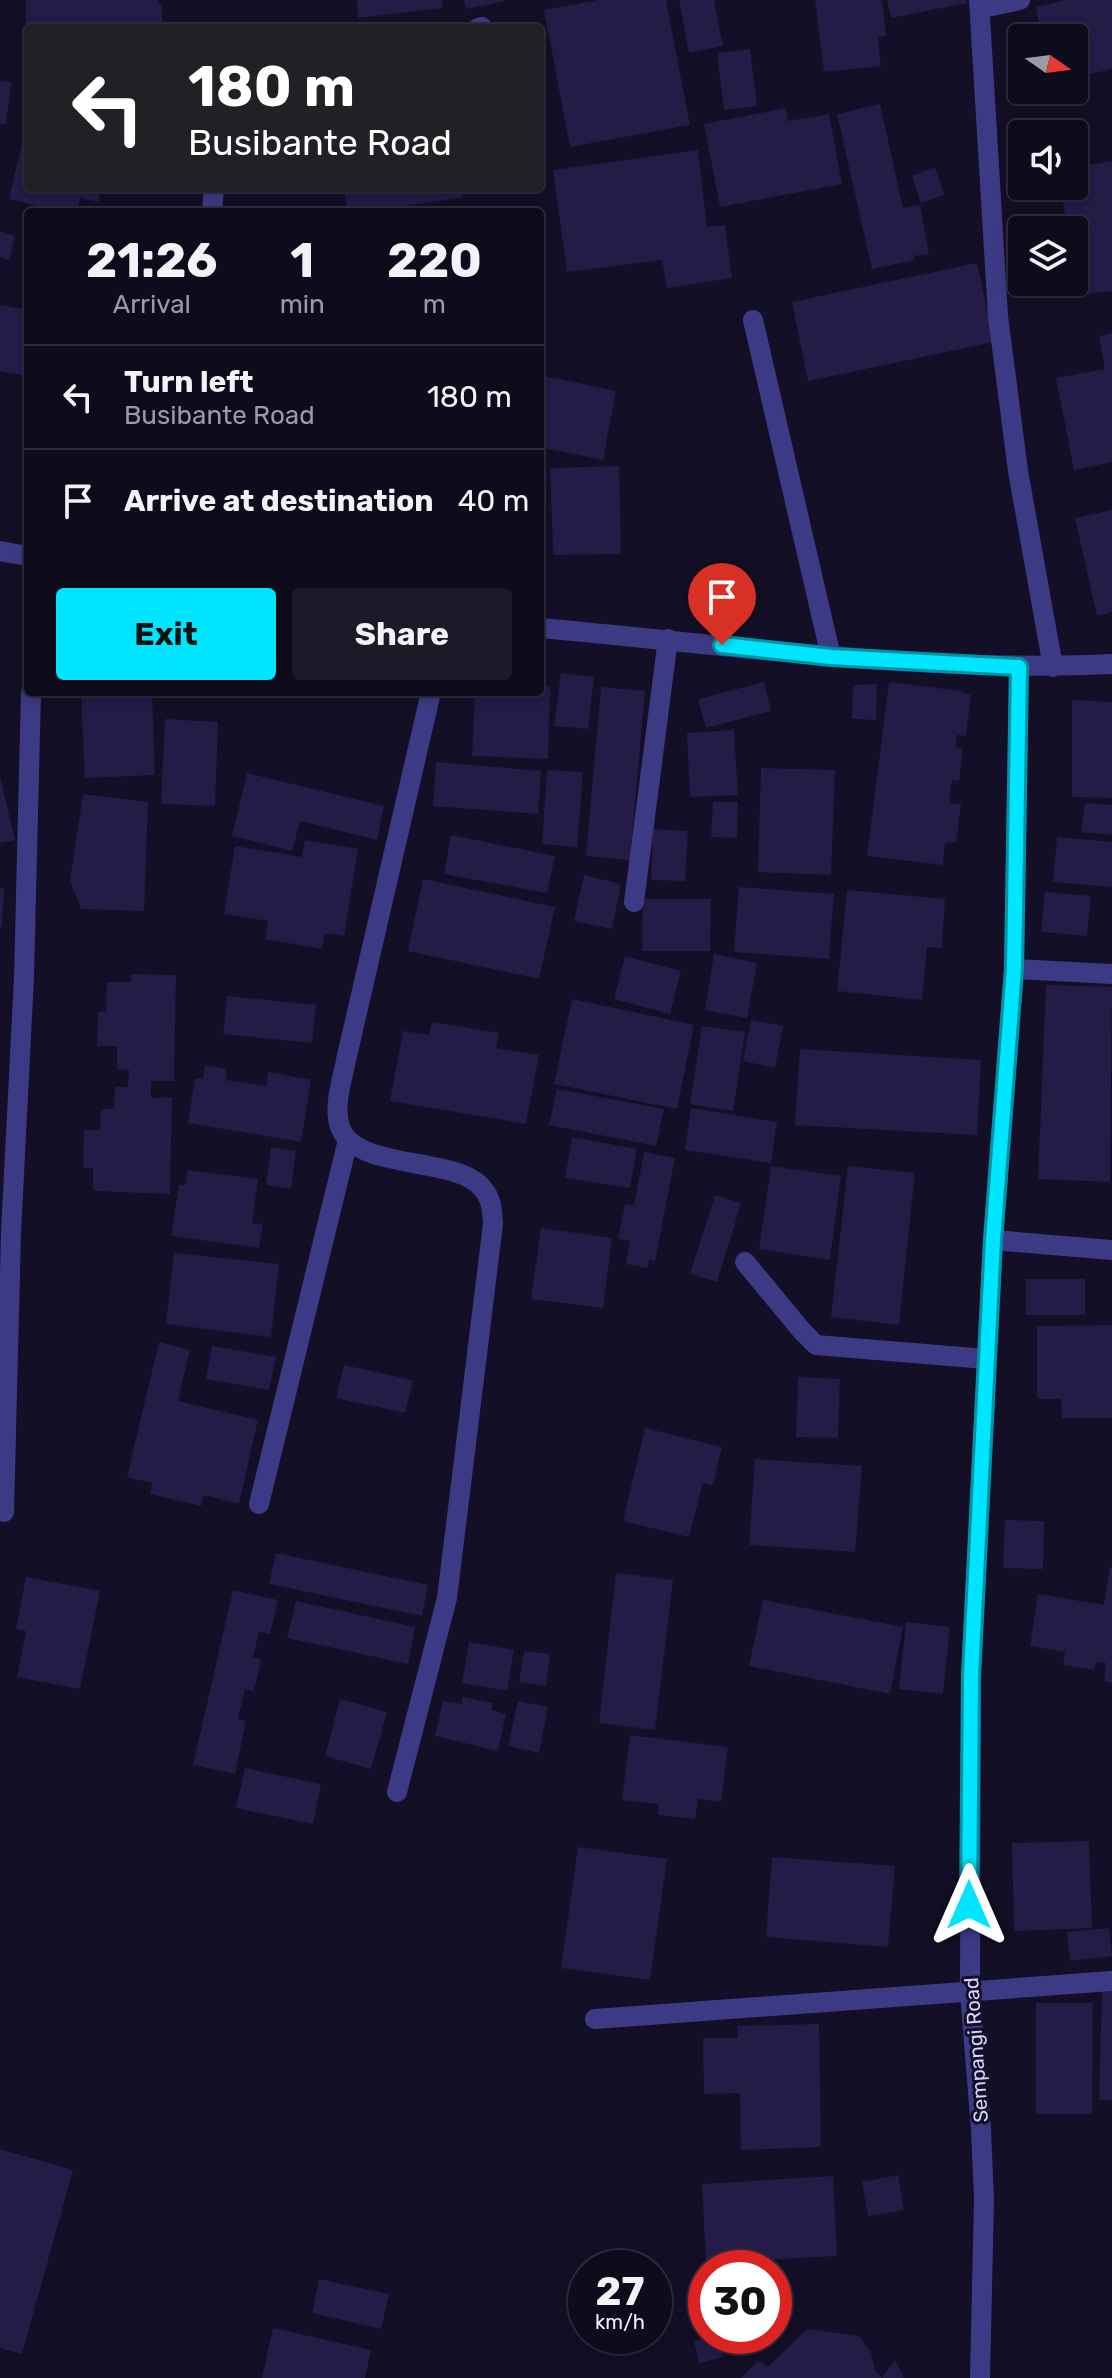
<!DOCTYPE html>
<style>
:root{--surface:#0e0b1c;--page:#1c1929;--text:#f1f3f6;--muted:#9b9ba3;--line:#2e2b3b;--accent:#00e5ff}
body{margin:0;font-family:Rubik,sans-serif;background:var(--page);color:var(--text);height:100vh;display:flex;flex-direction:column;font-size:30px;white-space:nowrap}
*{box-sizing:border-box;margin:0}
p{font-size:26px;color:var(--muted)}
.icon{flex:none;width:44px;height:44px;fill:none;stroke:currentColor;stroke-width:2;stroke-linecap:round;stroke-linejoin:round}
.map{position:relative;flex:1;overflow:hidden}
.sheet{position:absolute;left:24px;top:208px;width:520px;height:488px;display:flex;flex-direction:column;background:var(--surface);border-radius:8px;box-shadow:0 4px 12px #0003,0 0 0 2px var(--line)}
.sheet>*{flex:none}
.banner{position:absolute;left:24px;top:24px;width:520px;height:168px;border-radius:8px;box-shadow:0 4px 12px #0003,0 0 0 2px var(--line);background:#202124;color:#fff;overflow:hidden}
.needle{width:52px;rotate:104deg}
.fabs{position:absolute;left:1008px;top:24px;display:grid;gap:16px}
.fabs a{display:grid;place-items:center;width:80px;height:80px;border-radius:8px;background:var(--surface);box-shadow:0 4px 12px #0003,0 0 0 2px var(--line);font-size:40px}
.speed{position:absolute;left:568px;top:2250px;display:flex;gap:16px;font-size:40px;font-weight:700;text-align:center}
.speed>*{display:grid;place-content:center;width:104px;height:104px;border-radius:50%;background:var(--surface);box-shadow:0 4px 12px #0003,0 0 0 2px var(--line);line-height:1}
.speed small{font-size:20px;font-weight:400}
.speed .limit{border:12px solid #d22;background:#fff;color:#111}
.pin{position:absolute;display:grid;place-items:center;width:68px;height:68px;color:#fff;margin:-82px -34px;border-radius:50% 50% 50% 0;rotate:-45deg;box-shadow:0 0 8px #0007}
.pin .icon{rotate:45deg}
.me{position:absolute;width:88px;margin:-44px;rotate:0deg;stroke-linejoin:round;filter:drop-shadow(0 0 6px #0008)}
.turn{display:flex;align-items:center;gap:28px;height:168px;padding:0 32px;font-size:36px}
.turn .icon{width:104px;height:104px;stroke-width:2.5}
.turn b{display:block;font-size:56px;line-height:68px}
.eta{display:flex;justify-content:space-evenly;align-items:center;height:136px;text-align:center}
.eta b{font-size:48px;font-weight:700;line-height:56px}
.button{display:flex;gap:16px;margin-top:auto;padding:16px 32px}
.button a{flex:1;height:92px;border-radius:8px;background:var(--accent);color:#111;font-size:32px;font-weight:700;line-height:92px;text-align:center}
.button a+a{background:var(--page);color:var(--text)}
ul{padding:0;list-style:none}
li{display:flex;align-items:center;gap:24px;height:104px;padding:0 32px;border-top:2px solid var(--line)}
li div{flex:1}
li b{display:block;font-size:30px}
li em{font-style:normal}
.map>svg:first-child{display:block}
.building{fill:#241b47}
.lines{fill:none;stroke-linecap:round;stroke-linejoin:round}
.minor{stroke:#3d3a85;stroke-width:20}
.route-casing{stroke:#0095a6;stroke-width:20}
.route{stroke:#00e5ff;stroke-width:14}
.labels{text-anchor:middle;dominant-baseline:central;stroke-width:6;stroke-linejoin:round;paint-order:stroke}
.street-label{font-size:20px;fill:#d9d4ff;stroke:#130f26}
</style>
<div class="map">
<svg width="1112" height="2378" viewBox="0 0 1112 2378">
<rect width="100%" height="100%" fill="#130f26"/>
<path class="building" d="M 26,0 L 158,0 L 162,8 L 162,28 L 26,28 Z
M 357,0 L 442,0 L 443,8 L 358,18 Z
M 464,0 L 505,0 L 505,1 L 466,9 Z
M 598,0 L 666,0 L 690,125 L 570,147 L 544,10 Z
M 679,0 L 714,0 L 723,46 L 689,53 Z
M 815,0 L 882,0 L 886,36 L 878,37 L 881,66 L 824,72 Z
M 887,0 L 966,0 L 967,3 L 891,18 Z
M 1066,0 L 1112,0 L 1112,69 L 1074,78 L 1074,38 L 1042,38 L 1036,7 Z
M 750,49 L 757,106 L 724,110 L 717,53 Z
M 0,81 L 11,82 L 6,124 L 0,124 Z
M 880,104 L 903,208 L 920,205 L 929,254 L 914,256 L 915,260 L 872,269 L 837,114 Z
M 786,108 L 788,121 L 829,114 L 842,184 L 720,207 L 704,124 Z
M 27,122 L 28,188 L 102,188 L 98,202 L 80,197 L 77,212 L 62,212 L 9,199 Z
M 698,150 L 707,227 L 725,225 L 732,278 L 667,288 L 662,260 L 567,272 L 553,170 Z
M 1112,161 L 1112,291 L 1080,295 L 1074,264 L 1074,230 L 1068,230 L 1060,186 L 1074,186 L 1074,168 Z
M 935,167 L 944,195 L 921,203 L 912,176 Z
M 344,188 L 462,188 L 463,197 L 364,212 L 347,212 Z
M 0,231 L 15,236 L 9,260 L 0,257 Z
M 977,263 L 994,342 L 808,381 L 792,302 Z
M 0,305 L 28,310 L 28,376 L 0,371 Z
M 1112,333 L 1112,462 L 1074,470 L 1056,378 L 1105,369 L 1099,336 Z
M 540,375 L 616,391 L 603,460 L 540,447 Z
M 619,466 L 621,554 L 553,555 L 550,468 Z
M 1112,510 L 1112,612 L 1097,616 L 1075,518 Z
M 561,673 L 594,677 L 588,729 L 554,726 Z
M 764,682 L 771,711 L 706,728 L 698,699 Z
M 889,682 L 962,691 L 961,693 L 971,695 L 966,736 L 957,735 L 955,747 L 963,748 L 959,781 L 952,780 L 949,803 L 961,804 L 956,843 L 945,842 L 943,865 L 867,856 Z
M 877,684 L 876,720 L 852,719 L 853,685 Z
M 540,686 L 550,687 L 548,759 L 472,756 L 475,692 L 540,692 Z
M 601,687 L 645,691 L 630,860 L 586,856 Z
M 81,692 L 152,692 L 155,775 L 85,778 Z
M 1072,700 L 1112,702 L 1112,798 L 1072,797 Z
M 165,719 L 218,722 L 215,806 L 161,804 Z
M 734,730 L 738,795 L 690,797 L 687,733 Z
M 436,762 L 541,771 L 538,814 L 433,806 Z
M 761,768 L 835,770 L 831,875 L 758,872 Z
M 547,770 L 583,772 L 577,847 L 542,844 Z
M 247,773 L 384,806 L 377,840 L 300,821 L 292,851 L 232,836 Z
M 0,776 L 15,840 L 0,843 Z
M 83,794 L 148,802 L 144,911 L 81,909 L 70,880 Z
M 713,802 L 738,802 L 737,838 L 711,837 Z
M 1085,803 L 1112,805 L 1112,835 L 1081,832 Z
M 653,829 L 688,831 L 685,881 L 651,880 Z
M 451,835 L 555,856 L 547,893 L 444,874 Z
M 1057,837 L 1112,842 L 1112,887 L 1053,882 Z
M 305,840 L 358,849 L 344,936 L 325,933 L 322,949 L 265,939 L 268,921 L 224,914 L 235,846 L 302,857 Z
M 584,875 L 621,884 L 612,929 L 574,921 Z
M 423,879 L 555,907 L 539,979 L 408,951 Z
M 739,887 L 834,894 L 829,959 L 734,952 Z
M 0,888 L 4,888 L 2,927 L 0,927 Z
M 847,890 L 945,899 L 942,948 L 927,947 L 922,1000 L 837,991 Z
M 1045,892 L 1091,896 L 1087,936 L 1041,932 Z
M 643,899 L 711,899 L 710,951 L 642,951 Z
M 714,954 L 757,963 L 747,1018 L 705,1010 Z
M 625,956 L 681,971 L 670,1014 L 614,999 Z
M 131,974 L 176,975 L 174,1081 L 151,1081 L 151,1098 L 172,1097 L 170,1194 L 93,1191 L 93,1168 L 83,1168 L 84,1130 L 100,1130 L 101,1109 L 114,1109 L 115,1087 L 128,1087 L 129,1070 L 117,1069 L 117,1046 L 97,1046 L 98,1011 L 106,1012 L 107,982 L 131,982 Z
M 1046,985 L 1112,987 L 1110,1182 L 1038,1179 Z
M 227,996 L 316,1005 L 312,1043 L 223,1034 Z
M 572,999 L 694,1025 L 677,1109 L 554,1084 Z
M 751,1020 L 783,1026 L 775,1068 L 743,1061 Z
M 432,1022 L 499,1033 L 496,1048 L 539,1055 L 526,1124 L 390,1101 L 403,1031 L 429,1035 Z
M 702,1026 L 745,1032 L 733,1111 L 690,1104 Z
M 800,1049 L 981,1060 L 977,1135 L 795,1125 Z
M 205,1065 L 227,1069 L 226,1080 L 266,1086 L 268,1072 L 311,1080 L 301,1142 L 188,1123 L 195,1078 L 203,1079 Z
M 557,1089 L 664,1109 L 656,1146 L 549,1125 Z
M 691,1108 L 777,1122 L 771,1163 L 685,1150 Z
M 572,1137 L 637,1149 L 630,1188 L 565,1178 Z
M 271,1147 L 296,1151 L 291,1189 L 266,1185 Z
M 644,1152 L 675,1158 L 655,1261 L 649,1259 L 648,1268 L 626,1264 L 630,1241 L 618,1239 L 625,1204 L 634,1205 Z
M 771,1166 L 841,1176 L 830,1260 L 759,1249 Z
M 848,1166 L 915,1173 L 899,1325 L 831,1317 Z
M 187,1170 L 258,1179 L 252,1223 L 263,1224 L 259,1248 L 171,1236 L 179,1185 L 186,1185 Z
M 715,1195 L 741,1203 L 717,1282 L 690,1274 Z
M 541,1228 L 612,1238 L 603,1308 L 531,1299 Z
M 174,1253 L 279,1264 L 271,1337 L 166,1324 Z
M 1026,1279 L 1085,1279 L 1085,1315 L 1026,1315 Z
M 1112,1325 L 1112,1418 L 1062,1418 L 1061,1399 L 1037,1399 L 1037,1326 Z
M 159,1342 L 190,1350 L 178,1401 L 258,1420 L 239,1504 L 204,1495 L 201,1506 L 150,1494 L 152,1483 L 127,1477 Z
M 212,1346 L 276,1357 L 269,1390 L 206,1379 Z
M 344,1365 L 413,1380 L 405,1413 L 336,1398 Z
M 798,1377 L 840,1379 L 838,1438 L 796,1437 Z
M 645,1428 L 722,1447 L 713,1485 L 703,1483 L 689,1537 L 623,1521 Z
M 755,1459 L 862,1466 L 855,1552 L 749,1545 Z
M 1005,1520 L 1044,1521 L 1043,1569 L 1003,1568 Z
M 276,1553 L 428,1585 L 422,1616 L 269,1584 Z
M 1110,1567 L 1112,1567 L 1112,1683 L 1104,1681 L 1106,1663 L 1096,1662 L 1094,1670 L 1063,1665 L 1065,1652 L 1030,1646 L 1038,1594 L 1104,1605 Z
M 616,1573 L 673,1580 L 655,1730 L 599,1723 Z
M 26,1577 L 100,1591 L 80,1689 L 17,1677 L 26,1631 L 16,1629 Z
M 233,1590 L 278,1600 L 270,1634 L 259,1632 L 253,1657 L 261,1659 L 254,1691 L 245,1689 L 238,1719 L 246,1721 L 235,1774 L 193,1765 Z
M 763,1600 L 903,1627 L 890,1694 L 749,1666 Z
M 296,1601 L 415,1627 L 408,1664 L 287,1638 Z
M 906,1622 L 950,1627 L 943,1694 L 899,1689 Z
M 469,1642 L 514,1650 L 507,1691 L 462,1683 Z
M 524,1651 L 550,1654 L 546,1686 L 519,1682 Z
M 463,1697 L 493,1703 L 491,1710 L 506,1714 L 498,1751 L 435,1736 L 443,1701 L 462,1704 Z
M 340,1699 L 387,1712 L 371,1769 L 325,1756 Z
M 518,1701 L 548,1707 L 539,1753 L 508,1746 Z
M 630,1735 L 728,1747 L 721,1802 L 698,1799 L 695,1819 L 658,1815 L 659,1804 L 622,1800 Z
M 245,1768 L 321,1784 L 313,1824 L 236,1808 Z
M 1089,1841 L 1092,1928 L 1014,1931 L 1012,1843 Z
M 578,1847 L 667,1859 L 650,1980 L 561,1968 Z
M 772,1857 L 895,1866 L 888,1947 L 766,1937 Z
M 1109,1928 L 1112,1956 L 1070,1961 L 1067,1932 Z
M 1102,1991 L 1112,1991 L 1112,2100 L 1099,2100 Z
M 1036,2003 L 1093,2003 L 1092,2114 L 1036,2114 Z
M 819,2024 L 821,2147 L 741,2150 L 740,2093 L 704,2094 L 703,2038 L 738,2038 L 737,2026 Z
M 0,2149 L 73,2170 L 22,2354 L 0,2348 Z
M 898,2175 L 904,2210 L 868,2216 L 862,2182 Z
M 833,2176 L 837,2256 L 706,2263 L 702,2184 Z
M 319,2279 L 389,2294 L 381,2329 L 312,2313 Z
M 273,2328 L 371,2350 L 365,2378 L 262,2378 Z
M 807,2329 L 859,2336 L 871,2352 L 875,2371 L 882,2378 L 895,2360 L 904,2378 L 741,2378 L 758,2361 L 768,2367 Z
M 718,2336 L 723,2357 L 699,2363 L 694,2341 Z"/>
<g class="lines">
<path class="minor" d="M 979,0 L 998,316 L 1018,471 L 1053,667
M 982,8 L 1020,0
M 478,28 L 482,27
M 212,212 L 214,188
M 753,320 L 831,657
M 0,551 L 28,556
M 540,628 C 730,645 921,673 1112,664
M 634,902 L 668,639
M 1014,969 L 1112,974
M 993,1240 L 1112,1250
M 745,1262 L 802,1331 L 816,1345 L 986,1359
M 259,1504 L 348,1140
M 4,1512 L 11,1233 L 24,977 L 31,692
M 397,1792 L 447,1598 L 493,1224 C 492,1211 492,1199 483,1189 C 458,1155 356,1172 340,1127 C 333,1107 342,1081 346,1060 L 431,692
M 595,2019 L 1112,1981
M 980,2378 L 984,2199 L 981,2129 L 970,1993 L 971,1675 L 993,1240 L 1014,969 L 1019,667"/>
</g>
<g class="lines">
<g class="route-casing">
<path id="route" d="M 722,645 L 831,657 L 1019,667 L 1014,969 L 993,1240 L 971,1675 L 969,1905"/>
</g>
<use href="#route" class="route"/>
</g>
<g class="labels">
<g class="street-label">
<text transform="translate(976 2050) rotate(-94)">Sempangi Road</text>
</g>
</g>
</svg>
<div class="fabs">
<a><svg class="needle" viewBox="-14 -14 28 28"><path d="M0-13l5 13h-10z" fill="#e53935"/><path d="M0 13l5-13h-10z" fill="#9b9ba3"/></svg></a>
<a><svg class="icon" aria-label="sound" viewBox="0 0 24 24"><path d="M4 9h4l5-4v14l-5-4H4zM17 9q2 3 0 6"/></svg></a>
<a><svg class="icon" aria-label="layers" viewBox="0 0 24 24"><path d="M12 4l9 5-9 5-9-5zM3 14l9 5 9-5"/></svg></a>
</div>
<div class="speed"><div>27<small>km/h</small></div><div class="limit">30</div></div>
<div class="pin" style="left:722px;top:645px;background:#d93025"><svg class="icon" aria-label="arrive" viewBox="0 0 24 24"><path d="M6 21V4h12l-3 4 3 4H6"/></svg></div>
<svg class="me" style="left:969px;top:1905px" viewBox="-20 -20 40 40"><path d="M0-17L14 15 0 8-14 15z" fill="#00e5ff" stroke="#fff" stroke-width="4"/></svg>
<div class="banner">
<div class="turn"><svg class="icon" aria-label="left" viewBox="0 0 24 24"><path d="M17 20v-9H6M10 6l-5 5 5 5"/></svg><div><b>180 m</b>Busibante Road</div></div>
</div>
<section class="sheet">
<div class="eta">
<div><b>21:26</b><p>Arrival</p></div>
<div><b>1</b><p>min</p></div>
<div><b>220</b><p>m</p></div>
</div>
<ul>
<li><svg class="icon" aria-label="left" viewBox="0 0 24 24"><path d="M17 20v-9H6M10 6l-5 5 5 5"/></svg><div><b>Turn left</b><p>Busibante Road</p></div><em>180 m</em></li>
<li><svg class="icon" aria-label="arrive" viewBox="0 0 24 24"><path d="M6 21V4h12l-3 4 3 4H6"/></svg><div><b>Arrive at destination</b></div><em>40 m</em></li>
</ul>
<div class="button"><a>Exit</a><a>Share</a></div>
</section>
</div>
